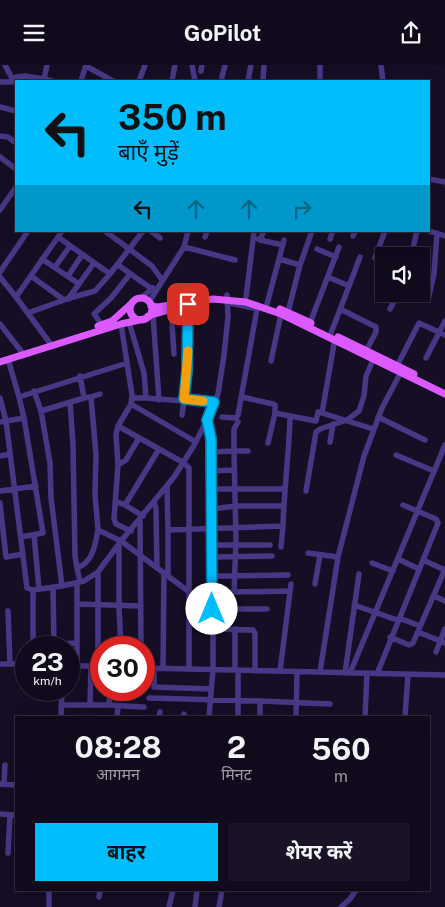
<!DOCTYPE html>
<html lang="hi">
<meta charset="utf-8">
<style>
:root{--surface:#100a1c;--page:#191325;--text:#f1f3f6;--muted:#9c9aa3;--line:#302b3b;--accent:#00bdfd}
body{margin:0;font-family:"Public Sans","Noto Sans Devanagari",sans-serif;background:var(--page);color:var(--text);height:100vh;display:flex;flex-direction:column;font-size:19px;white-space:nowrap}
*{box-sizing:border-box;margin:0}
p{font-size:16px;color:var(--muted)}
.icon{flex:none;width:28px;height:28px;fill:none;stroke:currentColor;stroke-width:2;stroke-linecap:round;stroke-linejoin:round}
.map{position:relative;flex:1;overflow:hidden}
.drawer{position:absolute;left:15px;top:651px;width:415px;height:175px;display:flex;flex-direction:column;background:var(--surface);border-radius:0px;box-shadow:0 5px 20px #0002,0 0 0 1px var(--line)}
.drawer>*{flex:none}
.banner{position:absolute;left:15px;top:15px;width:415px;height:152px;border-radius:0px;box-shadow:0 5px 20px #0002,0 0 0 1px var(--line);background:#00bdfd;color:#111;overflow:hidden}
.fabs{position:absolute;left:375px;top:182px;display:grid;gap:10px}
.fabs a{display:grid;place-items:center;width:55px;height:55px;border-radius:0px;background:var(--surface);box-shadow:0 5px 20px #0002,0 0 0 1px var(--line);font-size:25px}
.speed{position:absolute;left:15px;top:571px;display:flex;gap:10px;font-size:25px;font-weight:700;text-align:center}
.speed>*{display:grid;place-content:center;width:65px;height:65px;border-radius:50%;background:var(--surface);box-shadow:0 5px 20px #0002,0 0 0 1px var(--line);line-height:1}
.speed small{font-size:12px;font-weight:400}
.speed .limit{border:8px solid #d22;background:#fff;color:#111}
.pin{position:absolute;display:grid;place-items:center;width:42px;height:42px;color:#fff;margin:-21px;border-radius:10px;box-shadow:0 2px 8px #0006}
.me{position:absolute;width:55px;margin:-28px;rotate:0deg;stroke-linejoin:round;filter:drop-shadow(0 0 4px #0008)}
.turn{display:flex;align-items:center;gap:18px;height:105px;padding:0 20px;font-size:22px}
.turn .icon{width:65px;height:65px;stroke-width:2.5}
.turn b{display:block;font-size:35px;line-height:42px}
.lanes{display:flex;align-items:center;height:48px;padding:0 20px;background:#0003;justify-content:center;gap:25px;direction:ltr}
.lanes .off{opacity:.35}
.eta{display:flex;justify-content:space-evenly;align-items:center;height:85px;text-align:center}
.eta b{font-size:30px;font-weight:700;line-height:35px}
.cta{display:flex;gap:10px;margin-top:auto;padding:10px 20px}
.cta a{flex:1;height:58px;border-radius:0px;background:var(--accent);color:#111;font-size:20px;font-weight:700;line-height:58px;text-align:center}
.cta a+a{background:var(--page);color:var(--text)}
header{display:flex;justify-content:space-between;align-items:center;height:65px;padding:0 20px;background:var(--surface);font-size:22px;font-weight:700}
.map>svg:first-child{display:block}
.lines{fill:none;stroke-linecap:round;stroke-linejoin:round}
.minor{stroke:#473886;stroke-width:5.5}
.major{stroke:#db59ff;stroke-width:7}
.route-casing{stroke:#007ba4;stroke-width:12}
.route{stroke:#00bdfd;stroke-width:9}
.slow{stroke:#f59e0b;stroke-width:9}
</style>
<header><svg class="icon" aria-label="menu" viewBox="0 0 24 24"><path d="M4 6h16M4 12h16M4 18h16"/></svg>GoPilot<svg class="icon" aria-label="share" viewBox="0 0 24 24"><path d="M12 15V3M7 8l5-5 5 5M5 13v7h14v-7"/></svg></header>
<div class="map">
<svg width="445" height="842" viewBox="0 0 445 842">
<rect width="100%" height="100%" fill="#160e25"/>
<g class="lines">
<path class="minor" d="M 5,0 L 13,15
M 47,0 L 44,14 L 52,16
M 192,0 L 195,16
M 381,0 L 383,16
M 86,1 L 113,16
M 201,6 L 202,0
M 81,16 L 86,0
M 139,16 L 145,0
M 172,16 L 175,0
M 221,16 L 225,0
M 248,16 L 251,0
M 263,16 L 264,0
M 320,16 L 320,0
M 0,17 L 12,17 L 16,12 L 25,11 L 44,14
M 0,42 L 16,46
M 0,71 L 8,72 L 16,78
M 0,92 L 16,104
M 429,114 L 445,117
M 0,145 L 16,122
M 62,166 L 58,172 L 110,209 L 143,166
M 105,166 L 152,201 L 162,215
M 151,166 L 160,173
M 429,166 L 445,171
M 353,171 L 355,166
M 205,172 L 207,166
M 258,174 L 260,175 L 264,166
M 330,174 L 333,166
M 260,175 L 283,180
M 284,175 L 279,194 L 300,200 L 312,166
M 184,182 L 235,195
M 317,184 L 336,192
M 411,191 L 417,166
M 375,193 L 385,166
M 42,194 L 79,219 L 68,234
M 118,200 L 152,224
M 55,202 L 70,181
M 0,207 L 28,166
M 68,211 L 82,190
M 0,212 L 16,232 L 58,172
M 328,212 L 349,221 L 360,192
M 79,219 L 94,198
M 16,232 L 52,281
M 246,232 L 254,167
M 141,233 L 153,223
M 66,234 L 95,226 L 110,209
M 428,235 L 434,209 L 437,168
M 149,237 L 184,182 L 188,166
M 267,239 L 279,194
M 171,244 L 174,289
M 340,244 L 376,262 L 376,267 L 366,286
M 390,244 L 398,229
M 28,248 L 64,235 L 31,211
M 153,250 L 159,335
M 287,251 L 300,200
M 129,257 L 144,308 L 146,333 L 132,333
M 310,258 L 339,182
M 0,259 L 21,286
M 121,259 L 132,330 L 131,339 L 196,377
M 102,260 L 94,249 L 111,233 L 130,209
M 331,268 L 349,221
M 426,293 L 445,256
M 8,294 L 19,332 L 127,298
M 271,296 L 281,249
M 397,301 L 419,258 L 445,270
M 34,326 L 41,346 L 50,398 L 51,433 L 62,521
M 91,332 L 100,329
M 242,332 L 273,339 L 275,340 L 275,348 L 316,356 L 318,347 L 322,348 L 335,273
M 0,333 L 6,356 L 27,523 L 33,525 L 62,521 L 84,516 L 98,507 L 121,476 L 98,465 L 95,429 L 96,390 L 91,332 L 84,333 L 80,311
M 146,333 L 184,336 L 187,307 L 188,239
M 184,333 L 214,337
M 70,337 L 73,379 L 75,491 L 77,503
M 41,346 L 84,333
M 322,348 L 373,364
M 182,350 L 184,336
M 222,352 L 236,353 L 238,350 L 257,244 L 230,238
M 378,352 L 425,375
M 207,355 L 193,382 L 174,412 L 121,476 L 212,544 L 267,544
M 0,357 L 24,353 L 19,332
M 238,357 L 234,364 L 234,386 L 248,386
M 118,361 L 184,398 L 189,403 L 189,604
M 330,377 L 333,359
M 268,378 L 275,348
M 211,387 L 234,386 L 236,476 L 234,527 L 290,526
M 396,390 L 434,406
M 0,391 L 10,389
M 118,400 L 126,395 L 139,373
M 211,406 L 234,405
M 167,421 L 168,465
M 211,424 L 284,424
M 0,426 L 36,421
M 306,426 L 316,367 L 320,364 L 347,355 L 359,346 L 364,331 L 366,311 L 373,295
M 115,436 L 125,440 L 143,451
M 154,437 L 156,443 L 157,503
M 0,438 L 6,492 L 23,489
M 125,440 L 159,384
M 212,444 L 235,441 L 283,441
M 140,454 L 141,582
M 131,466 L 116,459 L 114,454 L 118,400 L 116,369 L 118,361 L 131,339
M 34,470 L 39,524
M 21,472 L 43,468 L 24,353
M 119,480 L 119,544 L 121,582
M 213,480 L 270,480
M 281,482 L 283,461
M 308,488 L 338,492
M 213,492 L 272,491
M 398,494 L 419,504
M 423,495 L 445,505
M 372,498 L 393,506
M 168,511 L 168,465 L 283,461 C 284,424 289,389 290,352
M 213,511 L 288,510
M 80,517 L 77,503 C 93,497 95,481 98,465
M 315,519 L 320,490
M 53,522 L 54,580
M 33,525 L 33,580 L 77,578
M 213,528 L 234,527
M 434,531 L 445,536
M 77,539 L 141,541
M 354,540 L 397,555
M 8,546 L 10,599
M 399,553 L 420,561
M 213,564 L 253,565 L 255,568 L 255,606
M 418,567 L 445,578
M 390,572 L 409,580 L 413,578 L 445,504
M 436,587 L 445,564
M 0,599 L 26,599
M 69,601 L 94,601
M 77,601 L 77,518
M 98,601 L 98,507
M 144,603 L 445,610
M 154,603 L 154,622 L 211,624
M 163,603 L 164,508
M 235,605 L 235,564
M 280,606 L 291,519
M 320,607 L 338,492 L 364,391 L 382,343 L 402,305
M 345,608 L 359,509
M 350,608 L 445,380
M 377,609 L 438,458 L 436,454 L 403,440
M 149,633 L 260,636
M 61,640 L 109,640 L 110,625
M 90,640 L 91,601
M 109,640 L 144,642
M 61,652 L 62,625
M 117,652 L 118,641
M 159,652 L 160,647
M 183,652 L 184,649
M 209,652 L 213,604 L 213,478 L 211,373 L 207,355 L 218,329 L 224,290 L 228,252 L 227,230
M 238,652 L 238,605
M 260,652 L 260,636 L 330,639
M 296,652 L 297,607
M 365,652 L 367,608
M 405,652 L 408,609
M 0,719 L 16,720
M 4,719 L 5,700
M 0,749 L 16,750
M 8,788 L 10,750
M 99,832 L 100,825
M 49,842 L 49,825
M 169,842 L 173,825
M 195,842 L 197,825
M 219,842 L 222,825
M 341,842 L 350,834 L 356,825"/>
<path class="major" d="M130 244a11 11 0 1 1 22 0a11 11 0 1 1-22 0Z
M 151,241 L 158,242 L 170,240
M 280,244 L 311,258
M 148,251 L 200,236 L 213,234 L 246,237 L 281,249 L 445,329
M 98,261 L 112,256 L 132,238
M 338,272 L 414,309
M 0,297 L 121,259 L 144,254"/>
</g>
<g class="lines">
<g class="route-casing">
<path id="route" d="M 188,239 L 187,306 L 184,334 L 214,337 L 207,355 L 211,373 L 212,544"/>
</g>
<use href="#route" class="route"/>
<path class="slow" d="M 188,286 L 184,334 L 203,336"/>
</g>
</svg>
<div class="fabs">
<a><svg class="icon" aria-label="sound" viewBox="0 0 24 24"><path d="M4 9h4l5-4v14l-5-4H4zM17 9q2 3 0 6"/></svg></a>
</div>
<div class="speed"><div>23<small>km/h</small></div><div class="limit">30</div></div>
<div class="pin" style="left:188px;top:239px;background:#d93025"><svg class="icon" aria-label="arrive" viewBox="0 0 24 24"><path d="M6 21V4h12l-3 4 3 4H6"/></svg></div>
<svg class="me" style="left:212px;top:544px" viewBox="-20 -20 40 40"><circle r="19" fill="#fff"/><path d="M0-13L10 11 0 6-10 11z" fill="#00bdfd"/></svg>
<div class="banner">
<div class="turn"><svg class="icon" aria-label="left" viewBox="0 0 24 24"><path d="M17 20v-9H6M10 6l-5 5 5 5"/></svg><div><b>350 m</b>बाएँ मुड़ें</div></div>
<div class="lanes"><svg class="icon" aria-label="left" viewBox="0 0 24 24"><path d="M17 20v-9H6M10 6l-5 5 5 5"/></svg><svg class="icon off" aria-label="ahead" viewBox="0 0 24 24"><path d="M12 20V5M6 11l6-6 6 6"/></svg><svg class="icon off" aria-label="ahead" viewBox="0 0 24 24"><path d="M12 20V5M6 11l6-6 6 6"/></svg><svg class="icon off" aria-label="right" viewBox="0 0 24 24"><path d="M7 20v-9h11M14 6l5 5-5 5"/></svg></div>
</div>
<section class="drawer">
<div class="eta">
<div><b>08:28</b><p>आगमन</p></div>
<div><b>2</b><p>मिनट</p></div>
<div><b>560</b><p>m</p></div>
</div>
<div class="cta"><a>बाहर</a><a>शेयर करें</a></div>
</section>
</div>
